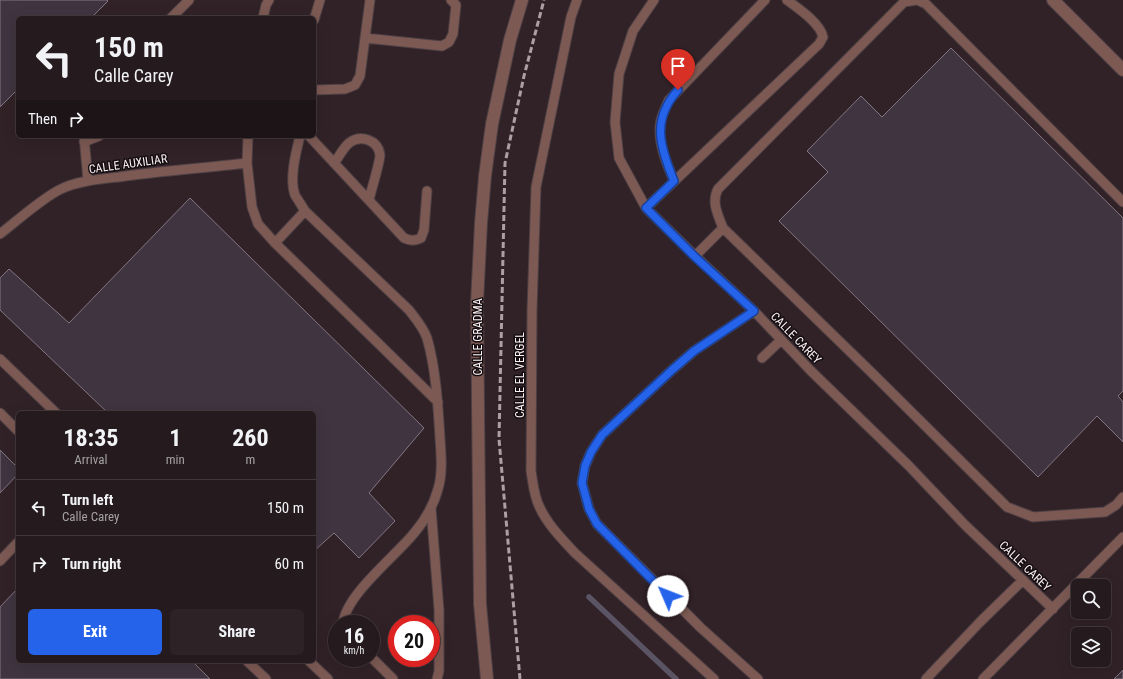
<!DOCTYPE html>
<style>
:root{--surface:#251a1d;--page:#2d2326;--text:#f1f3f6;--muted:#a3a1a4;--line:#42383b;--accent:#2563eb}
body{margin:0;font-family:"Roboto Condensed",sans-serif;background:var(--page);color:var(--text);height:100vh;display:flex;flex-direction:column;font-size:15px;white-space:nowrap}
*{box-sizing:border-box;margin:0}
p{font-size:13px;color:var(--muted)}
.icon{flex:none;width:22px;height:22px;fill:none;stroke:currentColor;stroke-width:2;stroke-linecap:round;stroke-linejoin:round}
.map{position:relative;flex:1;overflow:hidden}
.sheet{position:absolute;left:16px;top:411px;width:300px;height:252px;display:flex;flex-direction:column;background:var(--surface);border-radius:6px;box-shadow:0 4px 16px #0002,0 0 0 1px var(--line)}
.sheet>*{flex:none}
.guide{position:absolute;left:16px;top:16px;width:300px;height:122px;border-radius:6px;box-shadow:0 4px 16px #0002,0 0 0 1px var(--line);background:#251a1d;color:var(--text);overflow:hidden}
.tools{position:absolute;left:1071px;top:579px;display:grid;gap:8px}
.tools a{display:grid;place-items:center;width:40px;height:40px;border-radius:6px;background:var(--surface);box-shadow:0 4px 16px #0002,0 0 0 1px var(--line);font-size:20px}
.speed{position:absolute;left:328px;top:615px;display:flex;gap:8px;font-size:20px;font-weight:700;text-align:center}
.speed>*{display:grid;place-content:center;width:52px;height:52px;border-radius:50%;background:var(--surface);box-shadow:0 4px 16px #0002,0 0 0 1px var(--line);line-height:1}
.speed small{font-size:10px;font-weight:400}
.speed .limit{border:6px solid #d22;background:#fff;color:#111}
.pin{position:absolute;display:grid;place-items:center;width:34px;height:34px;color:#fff;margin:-41px -17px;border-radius:50% 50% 50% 0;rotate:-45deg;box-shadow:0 0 4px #0007}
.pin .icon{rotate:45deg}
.me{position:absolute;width:44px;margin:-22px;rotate:314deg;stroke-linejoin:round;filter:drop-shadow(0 0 3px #0008)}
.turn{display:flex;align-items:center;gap:14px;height:84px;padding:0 12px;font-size:18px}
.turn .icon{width:52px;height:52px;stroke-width:2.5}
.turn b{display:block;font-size:28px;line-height:34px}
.then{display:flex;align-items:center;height:38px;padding:0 12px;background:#0003;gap:8px;font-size:15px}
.eta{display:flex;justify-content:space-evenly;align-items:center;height:68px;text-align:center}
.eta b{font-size:24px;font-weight:700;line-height:28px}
.action{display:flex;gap:8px;margin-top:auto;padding:8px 12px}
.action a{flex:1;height:46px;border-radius:6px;background:var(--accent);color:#fff;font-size:16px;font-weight:700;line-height:46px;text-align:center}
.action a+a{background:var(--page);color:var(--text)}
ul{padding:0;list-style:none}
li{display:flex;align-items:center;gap:12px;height:56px;padding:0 12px;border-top:1px solid var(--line)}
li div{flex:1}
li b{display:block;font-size:15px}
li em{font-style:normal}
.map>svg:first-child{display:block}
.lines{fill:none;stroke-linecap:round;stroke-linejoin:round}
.stream{stroke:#5b5464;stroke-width:5.5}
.building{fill:#3f343f;stroke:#837683}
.lane-casing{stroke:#4d3f44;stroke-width:11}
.street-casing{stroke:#4d3f44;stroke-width:14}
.lane{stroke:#7c5953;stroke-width:9}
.street{stroke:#7c5953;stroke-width:12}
.rail{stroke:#aca0a4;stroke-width:3;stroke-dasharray:6 3;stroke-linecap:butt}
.route-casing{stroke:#184099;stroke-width:10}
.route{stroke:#2563eb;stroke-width:7}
.labels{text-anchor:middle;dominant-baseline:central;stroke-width:3;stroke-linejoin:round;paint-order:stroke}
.street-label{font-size:12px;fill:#fcf1f4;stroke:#150e10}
</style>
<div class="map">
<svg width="1123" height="679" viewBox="0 0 1123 679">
<rect width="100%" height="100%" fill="#312227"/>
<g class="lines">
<path class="stream" d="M 589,597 L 676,679"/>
</g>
<path class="building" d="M 0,0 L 107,0 L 108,1 L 91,18 L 18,18 L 18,89 L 0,107 Z
M 951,48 L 1123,218 L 1123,391 L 1118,396 L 1123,402 L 1123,442 L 1097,416 L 1038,477 L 779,221 L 828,172 L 807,151 L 861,96 L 882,117 Z
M 190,198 L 424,428 L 369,493 L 395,521 L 359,558 L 334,533 L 314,551 L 314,413 L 108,413 L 0,310 L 0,278 L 9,269 L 69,323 Z
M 0,450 L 18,468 L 18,474 L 0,493 Z
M 18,588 L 18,661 L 192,661 L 210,679 L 0,679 L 0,607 Z
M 1123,670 L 1123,679 L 1114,679 Z"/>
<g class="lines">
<g class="lane-casing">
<path id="lane" d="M 577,0 L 571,17 L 536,187 L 532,311 L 531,471 C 533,483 534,497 540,508 C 548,525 562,539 575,553 L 714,679
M 654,0 L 633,31 L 619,74 L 615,122 L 619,158 L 646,208 L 695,256 L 754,311 L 811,371 L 909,466 L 965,525 L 1053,609
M 171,18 L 189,0
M 263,18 L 266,5 L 269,0
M 314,20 L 320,0
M 365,38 L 442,46 L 449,42 L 453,34 L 456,5 L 451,0
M 314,90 L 345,89 L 355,85 L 360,76 L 370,0
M 84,136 L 88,181
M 300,136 C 296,152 289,179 295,195 C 298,200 302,206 305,211 L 409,310 C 416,319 423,327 427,338 C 436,369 438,406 440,438 C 441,454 443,473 438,489 C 434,504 425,520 415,532 C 397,555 345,595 343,624
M 309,136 L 404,238 C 411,241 415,241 421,238 L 424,230 L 427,191
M 84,142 L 99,136
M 247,163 L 252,207 L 258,224 L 275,243 L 379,344 L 438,402
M 334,163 C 339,157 343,148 349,143 C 361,134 378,140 380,155 C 380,162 371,191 369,200
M 674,181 C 667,164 659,146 660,127 C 660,118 665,109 669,100 L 765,0
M 646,208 L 819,44 L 823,37 C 820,23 799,9 787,0
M 723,228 C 718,215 711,202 718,189 L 904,2 L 917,0 L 926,4 L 1123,202
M 0,234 C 18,220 40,200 59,190 C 76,181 100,179 119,177 C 161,171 204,168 247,163 L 248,136
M 275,243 L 305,211
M 695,256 L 723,228 L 871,372 L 1007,507 L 1033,517 L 1105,512 L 1116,505 L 1123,497
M 754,311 L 694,351 L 672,370 L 602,435 L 591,452 L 585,466 L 582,483 L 589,509 L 597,524 L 701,628 L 758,679
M 762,358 L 781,340
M 0,359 L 56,413
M 0,413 L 18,431
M 431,508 L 439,610 L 439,671 L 437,679
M 0,561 L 18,542
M 371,657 L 393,679
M 247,661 L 266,679
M 309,661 L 328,679
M 926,679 L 980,622 L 1023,580
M 983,679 L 1123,537"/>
</g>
<g class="street-casing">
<path id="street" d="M 1053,0 L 1123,70
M 487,679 L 480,604 L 477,303 L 481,223 L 485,176 L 492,124 L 510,40 L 522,0"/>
</g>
<use href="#lane" class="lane"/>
<use href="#street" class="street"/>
<path class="rail" d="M 520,679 L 499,439 L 505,163 L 524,76 L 544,0"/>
</g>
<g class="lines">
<g class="route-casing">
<path id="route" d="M 668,596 L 597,524 L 589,509 L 582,483 L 585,466 L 591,452 L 602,435 L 672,370 L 694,351 L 754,311 L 694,256 L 646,208 L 674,181 C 660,147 651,120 678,90"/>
</g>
<use href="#route" class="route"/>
</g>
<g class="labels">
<g class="street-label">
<text transform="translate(128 164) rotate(-8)">CALLE AUXILIAR</text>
<text transform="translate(478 337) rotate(-90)">CALLE GRADMA</text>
<text transform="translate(796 338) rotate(46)">CALLE CAREY</text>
<text transform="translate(520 375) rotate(-90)">CALLE EL VERGEL</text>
<text transform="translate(1025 566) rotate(44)">CALLE CAREY</text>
</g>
</g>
</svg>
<div class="tools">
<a><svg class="icon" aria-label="search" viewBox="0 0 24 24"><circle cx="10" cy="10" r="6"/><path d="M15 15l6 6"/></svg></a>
<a><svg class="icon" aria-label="layers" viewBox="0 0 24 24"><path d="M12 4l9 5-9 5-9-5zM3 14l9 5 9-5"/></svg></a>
</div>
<div class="speed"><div>16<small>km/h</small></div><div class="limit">20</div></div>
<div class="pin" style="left:678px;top:90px;background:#d93025"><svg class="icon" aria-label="arrive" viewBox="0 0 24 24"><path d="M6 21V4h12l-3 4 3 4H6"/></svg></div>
<svg class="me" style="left:668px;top:596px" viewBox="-20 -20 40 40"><circle r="19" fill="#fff"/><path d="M0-13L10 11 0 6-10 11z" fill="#2563eb"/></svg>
<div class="guide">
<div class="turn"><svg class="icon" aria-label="left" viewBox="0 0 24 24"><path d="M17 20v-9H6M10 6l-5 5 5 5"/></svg><div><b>150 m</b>Calle Carey</div></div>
<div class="then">Then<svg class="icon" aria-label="right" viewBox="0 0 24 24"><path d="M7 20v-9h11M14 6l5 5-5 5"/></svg></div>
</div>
<section class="sheet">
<div class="eta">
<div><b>18:35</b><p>Arrival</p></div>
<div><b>1</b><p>min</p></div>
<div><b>260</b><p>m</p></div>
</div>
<ul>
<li><svg class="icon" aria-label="left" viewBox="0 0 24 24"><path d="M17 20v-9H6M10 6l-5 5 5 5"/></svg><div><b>Turn left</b><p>Calle Carey</p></div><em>150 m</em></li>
<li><svg class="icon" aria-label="right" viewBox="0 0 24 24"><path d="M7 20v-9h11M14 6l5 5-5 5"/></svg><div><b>Turn right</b></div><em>60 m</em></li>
</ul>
<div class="action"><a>Exit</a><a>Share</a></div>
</section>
</div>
